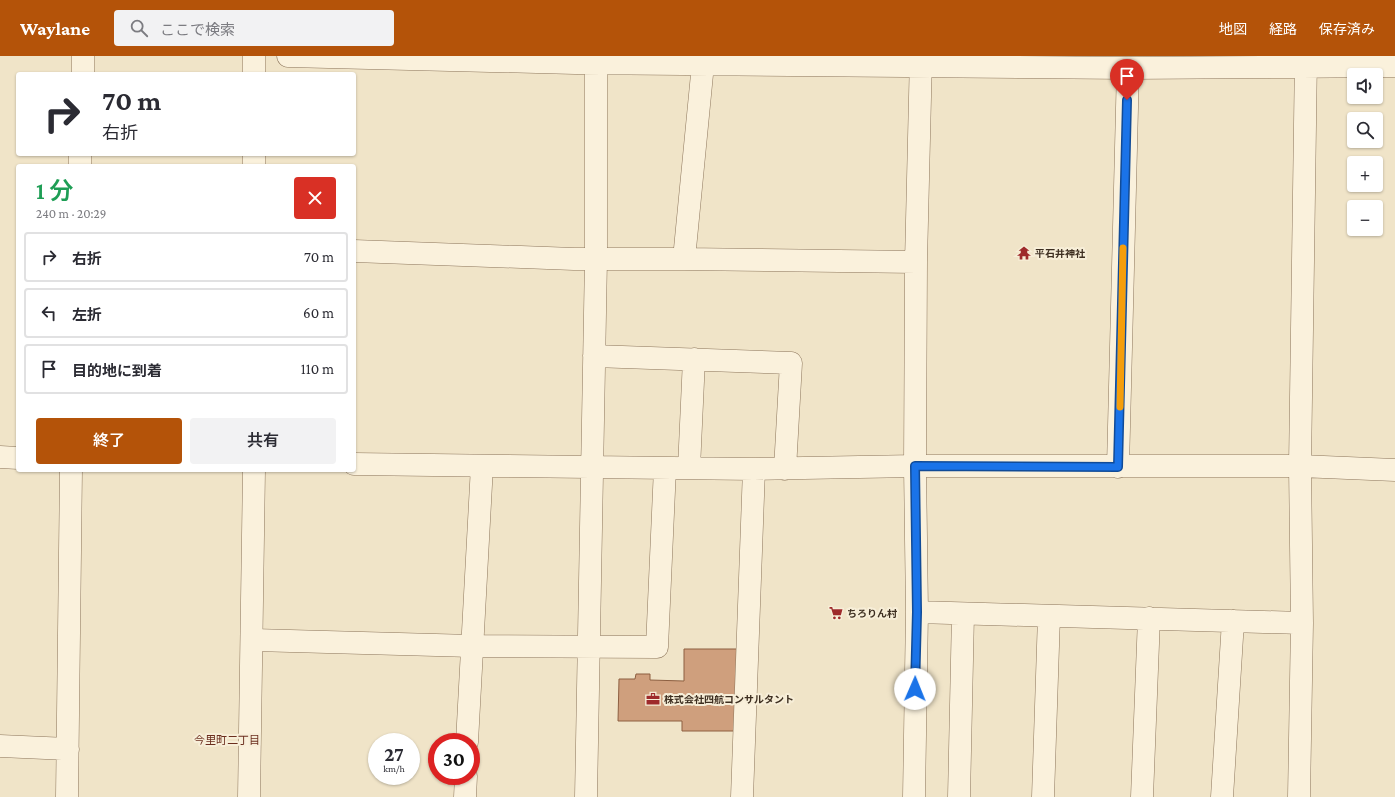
<!DOCTYPE html>
<html lang="ja">
<meta charset="utf-8">
<style>
:root{--surface:#fff;--page:#f2f2f3;--text:#2b2b33;--muted:#7c7c81;--line:#e1e1e2;--accent:#b45309}
body{margin:0;font-family:"Crimson Pro","Noto Sans JP",serif;background:var(--page);color:var(--text);height:100vh;display:flex;flex-direction:column;font-size:15px;white-space:nowrap}
*{box-sizing:border-box;margin:0}
p{font-size:13px;color:var(--muted)}
.icon{flex:none;width:22px;height:22px;fill:none;stroke:currentColor;stroke-width:2;stroke-linecap:round;stroke-linejoin:round}
.map{position:relative;flex:1;overflow:hidden}
.details{position:absolute;left:16px;top:108px;width:340px;height:308px;display:flex;flex-direction:column;background:var(--surface);border-radius:4px;box-shadow:0 1px 3px #0004}
.details>*{flex:none}
.hud{position:absolute;left:16px;top:16px;width:340px;height:84px;border-radius:4px;box-shadow:0 1px 3px #0004;background:#fff;color:var(--text);overflow:hidden}
.fabs{position:absolute;left:1347px;top:12px;display:grid;gap:8px}
.fabs a{display:grid;place-items:center;width:36px;height:36px;border-radius:4px;background:var(--surface);box-shadow:0 1px 3px #0004;font-size:20px}
.speed{position:absolute;left:368px;top:677px;display:flex;gap:8px;font-size:20px;font-weight:700;text-align:center}
.speed>*{display:grid;place-content:center;width:52px;height:52px;border-radius:50%;background:var(--surface);box-shadow:0 1px 3px #0004;line-height:1}
.speed small{font-size:10px;font-weight:400}
.speed .limit{border:6px solid #d22;background:#fff;color:#111}
.pin{position:absolute;display:grid;place-items:center;width:34px;height:34px;color:#fff;margin:-41px -17px;border-radius:50% 50% 50% 0;rotate:-45deg;box-shadow:0 0 4px #0007}
.pin .icon{rotate:45deg}
.me{position:absolute;width:44px;margin:-22px;rotate:1deg;stroke-linejoin:round;filter:drop-shadow(0 0 3px #0008)}
.turn{display:flex;align-items:center;gap:14px;height:84px;padding:0 20px;font-size:18px}
.turn .icon{width:52px;height:52px;stroke-width:2.5}
.turn b{display:block;font-size:28px;line-height:34px}
.round{display:grid;place-items:center;flex:none;width:42px;height:42px;border-radius:4px;background:var(--page)}
.overview{display:flex;align-items:center;justify-content:space-between;height:68px;padding:0 20px}
h1{font-size:24px;font-weight:600;line-height:30px;color:#1e9e55}
.primary-button{display:flex;gap:8px;margin-top:auto;padding:8px 20px}
.primary-button a{flex:1;height:46px;border-radius:4px;background:var(--accent);color:#fff;font-size:16px;font-weight:600;line-height:46px;text-align:center}
.primary-button a+a{background:var(--page);color:var(--text)}
ul{padding:0;list-style:none}
li{display:flex;align-items:center;gap:12px;height:50px;margin:0 8px 6px;padding:0 12px;border:2px solid var(--line);border-radius:4px}
li div{flex:1}
li b{display:block;font-size:15px}
li em{font-style:normal}
header{display:flex;align-items:center;gap:24px;box-sizing:border-box;height:56px;padding:0 20px;background:var(--accent);color:#fff}
header strong{font-size:19px}
nav{display:flex;gap:22px;margin-inline-start:auto;font-size:14px}
.search{width:280px;height:36px;background:var(--page);display:flex;align-items:center;gap:10px;box-sizing:border-box;padding:0 14px;border-radius:4px;color:var(--muted);font-size:15px}
.map>svg:first-child{display:block}
.building{fill:#cf9f7d;stroke:#8d5f41}
.lines{fill:none;stroke-linecap:round;stroke-linejoin:round}
.minor-casing{stroke:#8d765c;stroke-width:23}
.minor{stroke:#faf1dc;stroke-width:22}
.route-casing{stroke:#114b97;stroke-width:10}
.route{stroke:#1a73e8;stroke-width:7}
.slow{stroke:#f59e0b;stroke-width:7}
.labels{text-anchor:middle;dominant-baseline:central;stroke-width:4;stroke-linejoin:round;paint-order:stroke}
.poi-label{font-size:10px;font-weight:bold;fill:#3d2e20;stroke:#f7eed8;text-anchor:start}
.neighbourhood-label{font-size:11px;fill:#6b2e1e;stroke:#f7eed8}
</style>
<header>
<strong>Waylane</strong>
<div class="search"><svg class="icon" aria-label="search" viewBox="0 0 24 24"><circle cx="10" cy="10" r="6"/><path d="M15 15l6 6"/></svg>ここで検索</div>
<nav><a>地図</a><a>経路</a><a>保存済み</a></nav>
</header>
<div class="map">
<svg width="1395" height="741" viewBox="0 0 1395 741">
<rect width="100%" height="100%" fill="#f0e4c8"/>
<path class="building" d="M 684,593 L 738,593 L 738,675 L 682,675 L 682,665 L 618,665 L 619,623 L 635,623 L 636,618 L 650,618 L 650,624 L 684,625 Z"/>
<g class="lines">
<g class="minor-casing">
<path id="minor" d="M 254,0 L 254,18
M 288,0 L 575,7 L 1128,12 L 1395,10
M 83,18 L 83,0
M 254,98 L 254,110
M 80,110 L 80,98
M 354,195 L 574,203 L 684,203 L 916,206
M 684,203 L 703,8
M 594,300 L 791,307 L 785,413
M 0,401 L 18,402
M 354,408 L 754,413 L 915,410 L 1300,410 L 1395,414
M 1118,411 L 1128,12
M 689,412 L 694,303
M 917,556 L 1302,567
M 252,584 L 472,590 L 657,591 L 665,412
M 467,686 L 482,410
M 0,690 L 68,693
M 67,741 L 71,414
M 249,741 L 254,414
M 465,741 L 466,720
M 586,741 L 596,203 L 596,0
M 742,741 L 754,413
M 914,741 L 917,556 L 915,410 L 916,206 L 921,0
M 959,741 L 963,558
M 1043,741 L 1049,560
M 1142,741 L 1149,562
M 1222,741 L 1233,565
M 1299,741 L 1302,567 L 1300,410 L 1306,0"/>
</g>
<use href="#minor" class="minor"/>
</g>
<g class="lines">
<g class="route-casing">
<path id="route" d="M 915,633 L 917,556 L 915,410 L 1118,411 L 1127,44"/>
</g>
<use href="#route" class="route"/>
<path class="slow" d="M 1120,351 L 1123,192"/>
</g>
<defs>
<g id="temple-bare" transform="scale(1.08)"><path d="M0-6L5-2H3V0L6.5 2.5H4V6H1.5V3h-3V6H-4V2.5H-6.5L-3 0V-2H-5Z" fill="#9e2a2b" stroke="#f7eed8" stroke-width="2.5" paint-order="stroke"/></g>
<g id="supermarket-bare" transform="scale(1.08)"><path d="M-6-5.5h2.5l.6 2H6L4.5 2H-2.5L-4.4-4H-6ZM-1.5 3.2a1.3 1.3 0 1 0 .1 0ZM3 3.2a1.3 1.3 0 1 0 .1 0Z" fill="#9e2a2b" stroke="#f7eed8" stroke-width="2.5" paint-order="stroke"/></g>
<g id="office-bare" transform="scale(1.08)"><path d="M-6-3h4V-5.5h4V-3h4V5H-6ZM-1-4.5V-3h2v-1.5ZM-6 0V1H6V0Z" fill="#9e2a2b" stroke="#f7eed8" stroke-width="2.5" paint-order="stroke"/></g>
</defs>
<g fill-rule="evenodd">
<use href="#temple-bare" x="1024" y="197"/>
<use href="#supermarket-bare" x="836" y="557"/>
<use href="#office-bare" x="653" y="643"/>
</g>
<g class="labels">
<g class="poi-label">
<text x="1035" y="197">平石井神社</text>
<text x="847" y="557">ちろりん村</text>
<text x="664" y="643">株式会社四航コンサルタント</text>
</g>
<g class="neighbourhood-label">
<text x="227" y="684">今里町二丁目</text>
</g>
</g>
</svg>
<div class="fabs">
<a><svg class="icon" aria-label="sound" viewBox="0 0 24 24"><path d="M4 9h4l5-4v14l-5-4H4zM17 9q2 3 0 6"/></svg></a>
<a><svg class="icon" aria-label="search" viewBox="0 0 24 24"><circle cx="10" cy="10" r="6"/><path d="M15 15l6 6"/></svg></a>
<a>+</a>
<a>−</a>
</div>
<div class="speed"><div>27<small>km/h</small></div><div class="limit">30</div></div>
<div class="pin" style="left:1127px;top:44px;background:#d93025"><svg class="icon" aria-label="arrive" viewBox="0 0 24 24"><path d="M6 21V4h12l-3 4 3 4H6"/></svg></div>
<svg class="me" style="left:915px;top:633px" viewBox="-20 -20 40 40"><circle r="19" fill="#fff"/><path d="M0-13L10 11 0 6-10 11z" fill="#1a73e8"/></svg>
<div class="hud">
<div class="turn"><svg class="icon" aria-label="right" viewBox="0 0 24 24"><path d="M7 20v-9h11M14 6l5 5-5 5"/></svg><div><b>70 m</b>右折</div></div>
</div>
<section class="details">
<div class="overview"><div><h1>1 分</h1><p>240 m · 20:29</p></div><a class="round" style="background:#d93025;color:#fff"><svg class="icon" aria-label="close" viewBox="0 0 24 24"><path d="M6 6l12 12M18 6L6 18"/></svg></a></div>
<ul>
<li><svg class="icon" aria-label="right" viewBox="0 0 24 24"><path d="M7 20v-9h11M14 6l5 5-5 5"/></svg><div><b>右折</b></div><em>70 m</em></li>
<li><svg class="icon" aria-label="left" viewBox="0 0 24 24"><path d="M17 20v-9H6M10 6l-5 5 5 5"/></svg><div><b>左折</b></div><em>60 m</em></li>
<li><svg class="icon" aria-label="arrive" viewBox="0 0 24 24"><path d="M6 21V4h12l-3 4 3 4H6"/></svg><div><b>目的地に到着</b></div><em>110 m</em></li>
</ul>
<div class="primary-button"><a>終了</a><a>共有</a></div>
</section>
</div>
